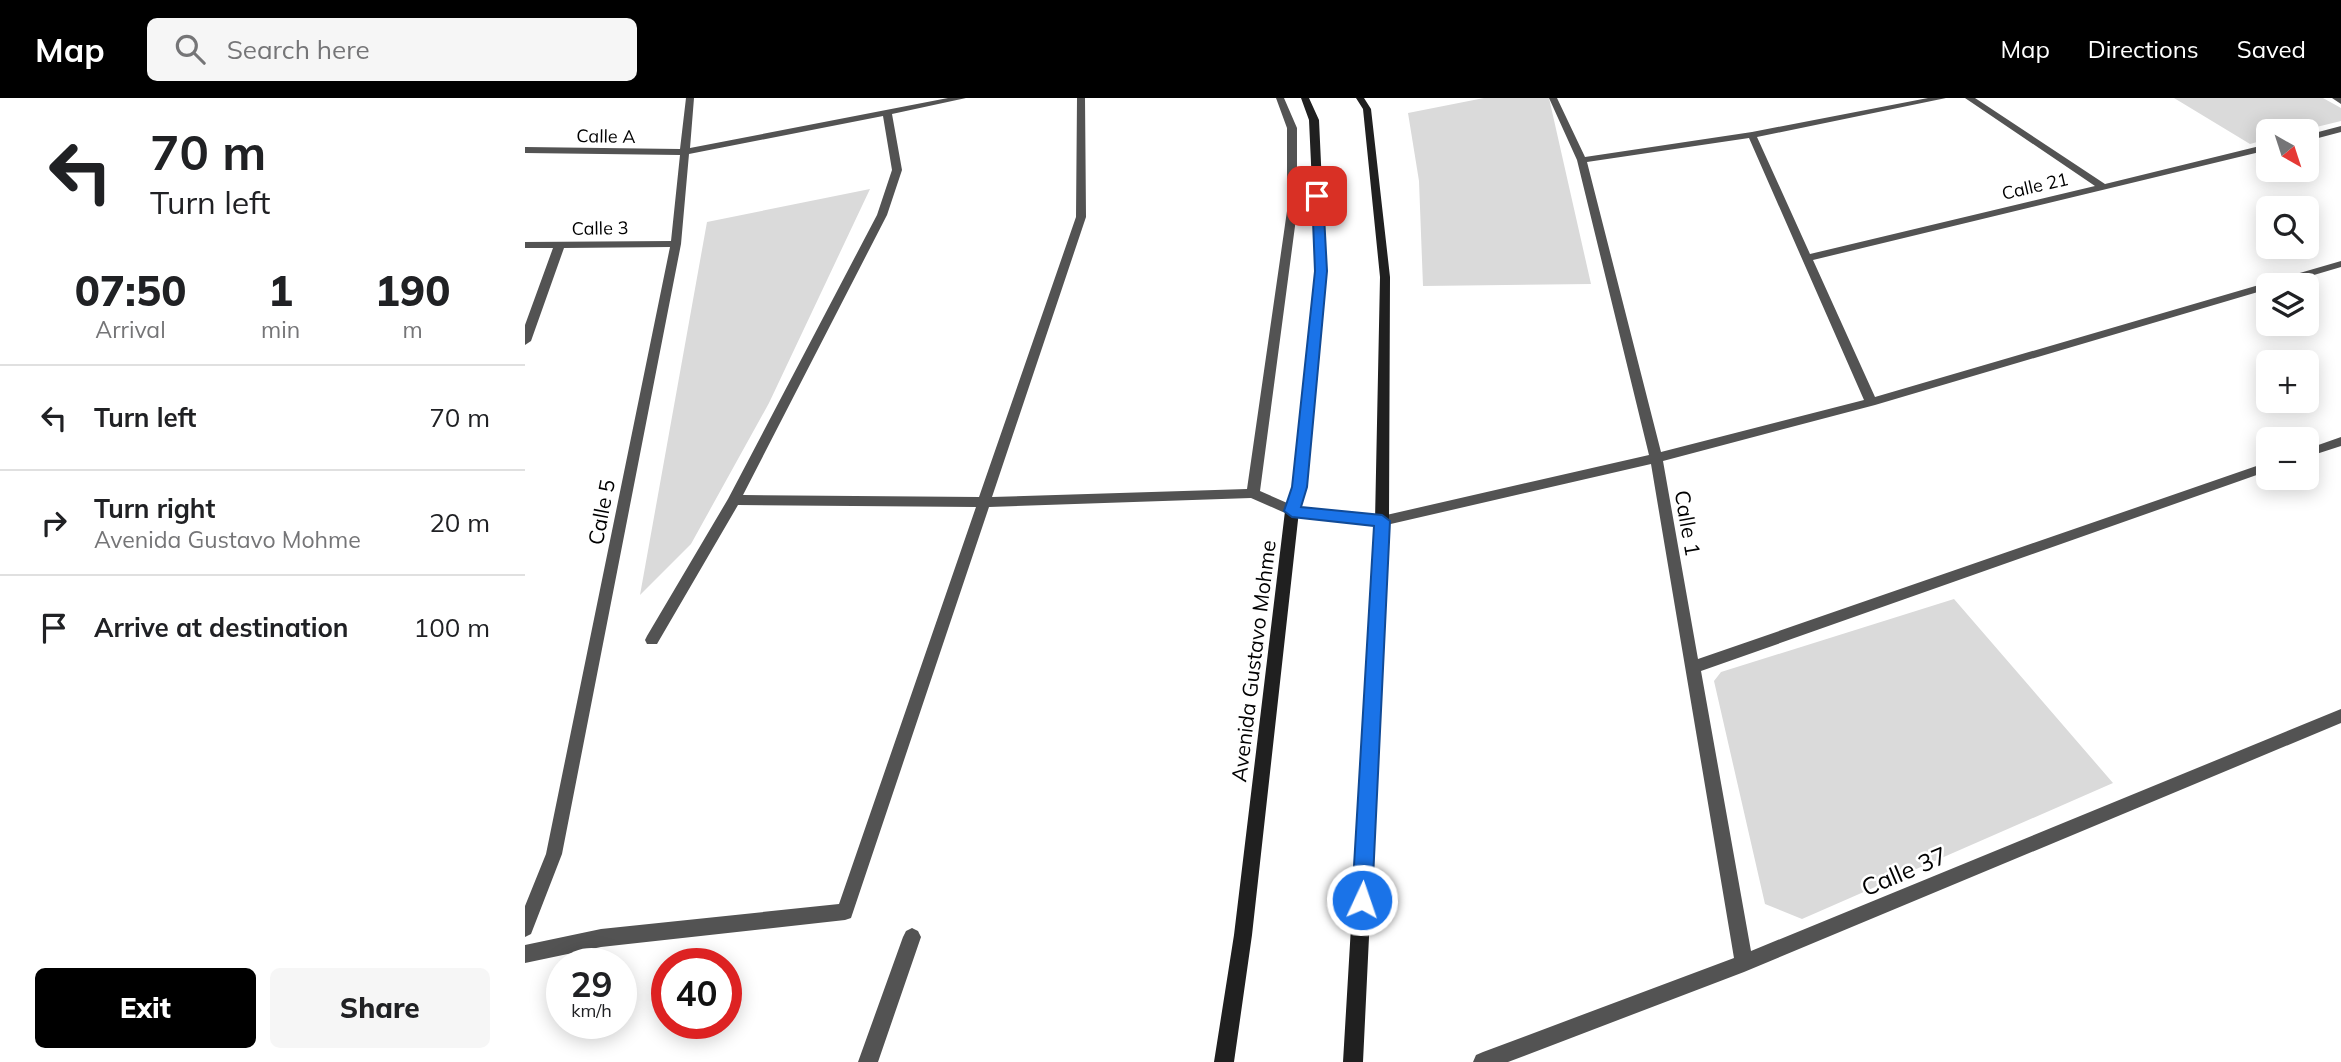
<!DOCTYPE html>
<meta charset="utf-8">
<style>
:root{--surface:#fff;--page:#f6f6f6;--text:#202124;--muted:#757577;--line:#e0e0e0;--accent:#000}
body{margin:0;font-family:Mulish,sans-serif;background:var(--page);color:var(--text);height:100vh;display:flex;flex-direction:column;font-size:26px;white-space:nowrap}
*{box-sizing:border-box;margin:0}
p{font-size:23px;color:var(--muted)}
.icon{flex:none;width:38px;height:38px;fill:none;stroke:currentColor;stroke-width:2;stroke-linecap:round;stroke-linejoin:round}
.map{position:relative;flex:1;overflow:hidden}
.drawer{display:flex;flex-direction:column;background:var(--surface);width:525px}
.drawer>*{flex:none}
.top-card{background:#fff;color:var(--text);overflow:hidden}
.needle{width:46px;rotate:141deg}
.buttons{position:absolute;left:1731px;top:21px;display:grid;gap:14px}
.buttons a{display:grid;place-items:center;width:63px;height:63px;border-radius:10px;background:var(--surface);box-shadow:0 4px 18px #0003;font-size:35px}
.speed{position:absolute;left:21px;top:850px;display:flex;gap:14px;font-size:35px;font-weight:700;text-align:center}
.speed>*{display:grid;place-content:center;width:91px;height:91px;border-radius:50%;background:var(--surface);box-shadow:0 4px 18px #0003;line-height:1}
.speed small{font-size:18px;font-weight:400}
.speed .limit{border:10px solid #d22;background:#fff;color:#111}
.pin{position:absolute;display:grid;place-items:center;width:60px;height:60px;color:#fff;margin:-30px;border-radius:14px;box-shadow:0 4px 10px #0006}
.me{position:absolute;width:77px;margin:-38px;rotate:3deg;stroke-linejoin:round;filter:drop-shadow(0 0 5px #0008)}
.turn{display:flex;align-items:center;gap:24px;height:147px;padding:0 35px;font-size:32px}
.turn .icon{width:91px;height:91px;stroke-width:2.5}
.turn b{display:block;font-size:49px;line-height:60px}
.eta{display:flex;justify-content:space-evenly;align-items:center;height:119px;text-align:center}
.eta b{font-size:42px;font-weight:800;line-height:49px}
.cta{display:flex;gap:14px;margin-top:auto;padding:14px 35px}
.cta a{flex:1;height:80px;border-radius:10px;background:var(--accent);color:#fff;font-size:28px;font-weight:800;line-height:80px;text-align:center}
.cta a+a{background:var(--page);color:var(--text)}
ul{padding:0;list-style:none}
li{display:flex;align-items:center;gap:21px;height:105px;padding:0 35px;border-top:2px solid var(--line)}
li div{flex:1}
li b{display:block;font-size:26px}
li em{font-style:normal}
header{display:flex;align-items:center;gap:42px;box-sizing:border-box;height:98px;padding:0 35px;background:var(--accent);color:#fff}
header strong{font-size:33px}
nav{display:flex;gap:38px;margin-inline-start:auto;font-size:24px}
.search{width:490px;height:63px;background:var(--page);display:flex;align-items:center;gap:18px;box-sizing:border-box;padding:0 24px;border-radius:10px;color:var(--muted);font-size:26px}
main{display:flex;flex:1;min-height:0}
.map>svg:first-child{display:block}
.green{fill:#dadada}
.lines{fill:none;stroke-linecap:round;stroke-linejoin:round}
.street{fill:#535353;fill-rule:evenodd}
.secondary{fill:#202020;fill-rule:evenodd}
.route{fill:#1a73e8;stroke:#114b97;stroke-width:2}
.labels{text-anchor:middle;dominant-baseline:central;stroke-width:5;stroke-linejoin:round;paint-order:stroke}
.far-street-label{font-size:18px;fill:#000;stroke:#fff}
.street-label{font-size:21px;fill:#000;stroke:#fff}
.near-street-label{font-size:24px;fill:#000;stroke:#fff}
</style>
<header>
<strong>Map</strong>
<div class="search"><svg class="icon" aria-label="search" viewBox="0 0 24 24"><circle cx="10" cy="10" r="6"/><path d="M15 15l6 6"/></svg>Search here</div>
<nav><a>Map</a><a>Directions</a><a>Saved</a></nav>
</header>
<main>
<section class="drawer">
<div class="top-card">
<div class="turn"><svg class="icon" aria-label="left" viewBox="0 0 24 24"><path d="M17 20v-9H6M10 6l-5 5 5 5"/></svg><div><b>70 m</b>Turn left</div></div>
</div>
<div class="eta">
<div><b>07:50</b><p>Arrival</p></div>
<div><b>1</b><p>min</p></div>
<div><b>190</b><p>m</p></div>
</div>
<ul>
<li><svg class="icon" aria-label="left" viewBox="0 0 24 24"><path d="M17 20v-9H6M10 6l-5 5 5 5"/></svg><div><b>Turn left</b></div><em>70 m</em></li>
<li><svg class="icon" aria-label="right" viewBox="0 0 24 24"><path d="M7 20v-9h11M14 6l5 5-5 5"/></svg><div><b>Turn right</b><p>Avenida Gustavo Mohme</p></div><em>20 m</em></li>
<li><svg class="icon" aria-label="arrive" viewBox="0 0 24 24"><path d="M6 21V4h12l-3 4 3 4H6"/></svg><div><b>Arrive at destination</b></div><em>100 m</em></li>
</ul>
<div class="cta"><a>Exit</a><a>Share</a></div>
</section>
<div class="map">
<svg width="1816" height="964" viewBox="0 0 1816 964">
<rect width="100%" height="100%" fill="#fff"/>
<path class="green" d="M 959,0 L 1024,0 L 1066,186 L 898,188 L 894,83 L 883,15 Z
M 1649,0 L 1798,0 L 1816,10 L 1816,23 L 1775,33 L 1743,33 L 1743,41 L 1725,46 Z
M 345,91 L 244,305 L 166,446 L 115,497 L 182,124 Z
M 1429,501 L 1588,685 L 1277,821 L 1240,806 L 1189,583 L 1196,574 Z"/>
<g class="lines">
<path class="street" d="M 161,0 L 169,0 L 165,50 L 423,0 L 441,0 L 367,16 L 377,72 L 362,117 L 218,397 L 454,399 L 551,119 L 552,0 L 560,0 L 561,119 L 467,399 L 722,391 L 762,113 L 762,30 L 751,0 L 759,0 L 772,30 L 772,113 L 735,393 L 769,408 L 857,418 L 1124,357 L 1052,62 L 1024,0 L 1032,0 L 1060,59 L 1227,34 L 1403,0 L 1421,0 L 1232,39 L 1285,156 L 1570,88 L 1440,0 L 1450,0 L 1580,86 L 1743,46 L 1743,52 L 1288,162 L 1350,299 L 1816,163 L 1816,169 L 1755,187 L 1743,187 L 1743,191 L 1350,307 L 1138,363 L 1173,561 L 1743,364 L 1743,373 L 1176,573 L 1226,853 L 1816,611 L 1816,625 L 1219,874 L 983,964 L 948,964 L 951,957 L 958,954 L 1209,860 L 1126,366 L 857,428 L 767,418 L 726,400 L 464,409 L 326,820 L 320,822 L 76,849 L 0,865 L 0,847 L 76,831 L 314,806 L 451,409 L 213,407 L 132,546 L 122,546 L 120,542 L 122,538 L 203,401 L 352,117 L 367,72 L 358,18 L 164,56 L 156,146 L 37,756 L 6,836 L 0,839 L 0,808 L 21,756 L 145,149 L 39,150 L 6,243 L 0,247 L 0,227 L 28,150 L 0,150 L 0,144 L 146,143 L 155,57 L 0,55 L 0,49 L 155,51 ZM 1224,40 L 1339,302 L 1136,354 L 1062,64 Z
M 1807,0 L 1816,0 L 1816,6 Z
M 1816,28 L 1816,34 L 1782,43 L 1782,37 Z
M 1816,339 L 1816,348 L 1782,359 L 1782,351 Z
M 387,830 L 393,833 L 396,839 L 353,964 L 333,964 L 378,839 L 381,833 Z"/>
<path class="secondary" d="M 776,0 L 784,0 L 794,22 L 801,173 L 780,389 L 774,413 L 727,837 L 709,964 L 689,964 L 709,837 L 760,413 L 768,389 L 791,173 L 784,22 Z
M 831,0 L 839,0 L 846,11 L 865,179 L 864,423 L 838,964 L 818,964 L 850,423 L 855,179 L 838,11 Z"/>
</g>
<path class="route" d="M 792,94 L 798,98 L 802,173 L 782,389 L 776,409 L 857,417 L 865,423 L 847,802 L 844,808 L 837,811 L 830,808 L 827,802 L 849,428 L 767,419 L 759,413 L 767,389 L 790,173 L 787,98 Z"/>
<g class="labels">
<g class="far-street-label">
<text transform="translate(81 38) rotate(1)">Calle A</text>
<text transform="translate(1510 88) rotate(-13)">Calle 21</text>
<text transform="translate(75 130) rotate(-1)">Calle 3</text>
</g>
<g class="street-label">
<text transform="translate(76 414) rotate(-79)">Calle 5</text>
<text transform="translate(1163 425) rotate(80)">Calle 1</text>
<text transform="translate(728 563) rotate(-83)">Avenida Gustavo Mohme</text>
</g>
<g class="near-street-label">
<text transform="translate(1379 773) rotate(-23)">Calle 37</text>
</g>
</g>
</svg>
<div class="buttons">
<a><svg class="needle" viewBox="-14 -14 28 28"><path d="M0-13l5 13h-10z" fill="#e53935"/><path d="M0 13l5-13h-10z" fill="#757577"/></svg></a>
<a><svg class="icon" aria-label="search" viewBox="0 0 24 24"><circle cx="10" cy="10" r="6"/><path d="M15 15l6 6"/></svg></a>
<a><svg class="icon" aria-label="layers" viewBox="0 0 24 24"><path d="M12 4l9 5-9 5-9-5zM3 14l9 5 9-5"/></svg></a>
<a>+</a>
<a>−</a>
</div>
<div class="speed"><div>29<small>km/h</small></div><div class="limit">40</div></div>
<div class="pin" style="left:792px;top:98px;background:#d93025"><svg class="icon" aria-label="arrive" viewBox="0 0 24 24"><path d="M6 21V4h12l-3 4 3 4H6"/></svg></div>
<svg class="me" style="left:837px;top:802px" viewBox="-20 -20 40 40"><circle r="17" fill="#1a73e8" stroke="#fff" stroke-width="3"/><path d="M0-11L8 9 0 5-8 9z" fill="#fff"/></svg>
</div>
</main>
